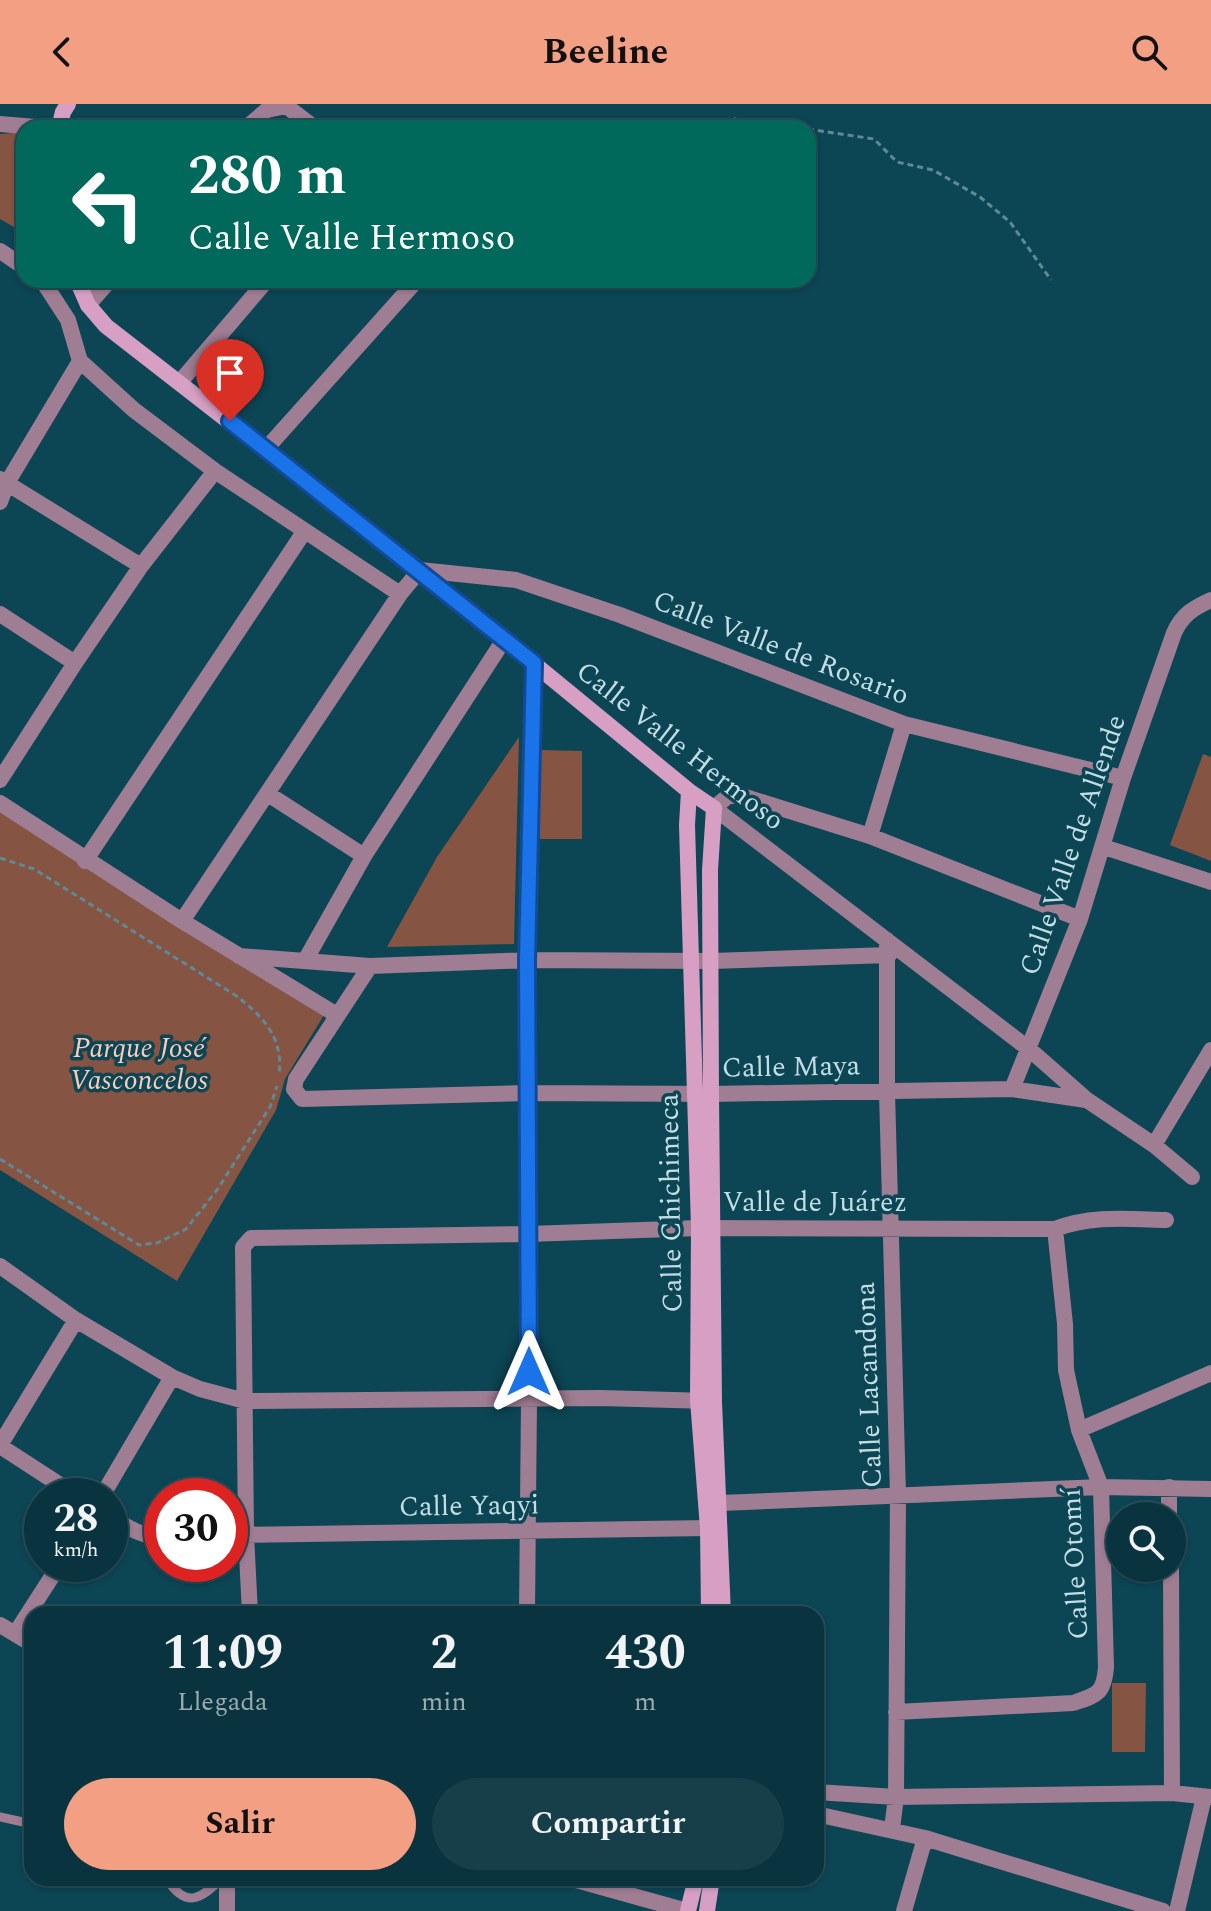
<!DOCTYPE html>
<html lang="es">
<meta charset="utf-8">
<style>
:root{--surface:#09343f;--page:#173f4a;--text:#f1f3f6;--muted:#99aab0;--line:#294f59;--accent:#f39f83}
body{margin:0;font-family:Spectral,serif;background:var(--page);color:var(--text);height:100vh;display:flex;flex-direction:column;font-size:30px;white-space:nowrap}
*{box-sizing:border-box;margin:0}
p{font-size:26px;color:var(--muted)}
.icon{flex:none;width:44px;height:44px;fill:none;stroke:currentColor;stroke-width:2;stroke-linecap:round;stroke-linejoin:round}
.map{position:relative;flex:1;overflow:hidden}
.drawer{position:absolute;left:24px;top:1502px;width:800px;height:280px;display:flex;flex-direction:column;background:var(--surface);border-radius:24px;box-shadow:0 2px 6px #0004,0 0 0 2px var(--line)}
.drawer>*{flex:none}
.hud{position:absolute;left:16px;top:16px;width:800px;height:168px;border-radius:24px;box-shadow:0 2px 6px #0004,0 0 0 2px var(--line);background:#00695c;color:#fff;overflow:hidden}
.fabs{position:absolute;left:1106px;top:1398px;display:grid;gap:16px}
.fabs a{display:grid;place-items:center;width:80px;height:80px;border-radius:50%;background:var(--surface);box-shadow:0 2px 6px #0004,0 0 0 2px var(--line);font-size:40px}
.speed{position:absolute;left:24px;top:1374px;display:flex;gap:16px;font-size:40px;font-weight:700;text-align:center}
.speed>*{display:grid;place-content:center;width:104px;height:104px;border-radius:50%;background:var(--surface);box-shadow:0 2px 6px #0004,0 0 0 2px var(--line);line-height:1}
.speed small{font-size:20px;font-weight:400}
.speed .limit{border:12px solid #d22;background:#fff;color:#111}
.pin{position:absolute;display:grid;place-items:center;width:68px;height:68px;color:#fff;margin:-82px -34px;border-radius:50% 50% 50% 0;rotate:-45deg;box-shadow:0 0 8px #0007}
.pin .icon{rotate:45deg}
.me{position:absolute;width:88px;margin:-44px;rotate:0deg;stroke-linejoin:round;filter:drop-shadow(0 0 6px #0008)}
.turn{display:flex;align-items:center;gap:28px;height:168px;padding:0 40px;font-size:36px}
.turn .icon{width:104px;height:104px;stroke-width:2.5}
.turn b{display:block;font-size:56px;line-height:68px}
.eta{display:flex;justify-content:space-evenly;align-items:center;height:136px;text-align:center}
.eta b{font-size:48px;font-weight:700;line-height:56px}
.primary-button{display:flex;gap:16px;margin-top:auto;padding:16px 40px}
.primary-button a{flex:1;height:92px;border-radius:48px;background:var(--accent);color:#111;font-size:32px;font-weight:700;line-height:92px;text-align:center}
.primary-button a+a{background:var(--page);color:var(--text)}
header{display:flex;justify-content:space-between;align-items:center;height:104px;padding:0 40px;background:var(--accent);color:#111;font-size:36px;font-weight:700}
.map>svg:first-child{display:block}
.green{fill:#865442}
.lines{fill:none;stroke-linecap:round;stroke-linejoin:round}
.path{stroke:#5e8995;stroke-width:3;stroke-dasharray:6 4;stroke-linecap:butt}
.lane{stroke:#9f7d93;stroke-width:9}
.street{stroke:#9f7d93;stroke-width:16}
.secondary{stroke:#d69fc3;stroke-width:16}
.route-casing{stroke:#114b97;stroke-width:20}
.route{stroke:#1a73e8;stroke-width:14}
.labels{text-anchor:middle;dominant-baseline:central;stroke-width:7;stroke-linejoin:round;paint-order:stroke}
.street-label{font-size:28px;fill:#c3dde5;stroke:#0c4554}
.park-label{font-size:28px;font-style:italic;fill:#fbcbbb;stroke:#0c4554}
</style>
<header><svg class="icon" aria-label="back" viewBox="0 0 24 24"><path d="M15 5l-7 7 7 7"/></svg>Beeline<svg class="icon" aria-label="search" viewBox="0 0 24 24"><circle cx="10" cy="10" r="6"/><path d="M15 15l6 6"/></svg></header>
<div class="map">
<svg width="1211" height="1807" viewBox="0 0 1211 1807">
<rect width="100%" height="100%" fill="#0c4554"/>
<path class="green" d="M 24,28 L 24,122 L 14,123 L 0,115 L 0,30 Z
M 519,633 L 514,840 L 387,843 L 437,753 Z
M 540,646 L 582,647 L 582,735 L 540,735 Z
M 1203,650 L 1211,653 L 1211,757 L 1170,741 Z
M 0,708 L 324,911 L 285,975 L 276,1006 L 177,1177 L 0,1066 Z
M 1112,1579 L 1146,1579 L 1145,1648 L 1112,1648 Z"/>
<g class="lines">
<path class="path" d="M 717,24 L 731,14 L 766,24 L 803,24
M 808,25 L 874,35 L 897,58 L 933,66 L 980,93 L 1010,118 L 1051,176
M 0,754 L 34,765 L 235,891 C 262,911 284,934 279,970
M 0,1055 L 139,1141 L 157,1139 L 186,1125 L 217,1086 L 270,1003 L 277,982"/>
<path class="lane" d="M 0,1713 L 32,1720
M 166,1774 C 186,1805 200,1796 222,1774"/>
<path class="street" d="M 0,20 L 48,24
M 246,24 L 267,6 L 286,2 L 315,24
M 0,147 L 24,163
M 42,176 L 68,216 L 80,257 L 134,306 L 215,367 L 400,490
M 88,201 L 110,176
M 180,278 L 267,176
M 265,346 L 417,176
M 0,375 L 141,462
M 0,398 L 7,379 L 80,257
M 0,510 L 75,559
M 0,676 L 75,559 L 141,462 L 215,367
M 268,690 L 364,752
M 0,699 L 182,817 L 337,911
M 870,732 L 904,620
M 1104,743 L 1211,778
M 85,757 L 304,428
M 1080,815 L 870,732 L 742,692 L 728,692 L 714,704 L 1029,945 L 1087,996 L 1154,1041 L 1192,1073
M 182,817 L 400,490 L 420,466 L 516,476 L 620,511 L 904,620 L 1123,674
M 887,836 L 887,988 L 898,1391 L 896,1693 L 892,1725
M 239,852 L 370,862 L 527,856 L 712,857 L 889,851
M 306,855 L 364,752 L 505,534
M 370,862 L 296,975 L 294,985 L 302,995 L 527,989 L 711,990 L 1012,985 L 1086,996
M 1012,985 L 1080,815 L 1123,674 L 1174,529 C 1182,511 1193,504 1211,496
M 1154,1041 L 1211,946
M 0,1162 L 76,1216 L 172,1273 L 200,1285 L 245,1297 L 601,1294 L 709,1297
M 1079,1326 L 1211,1269
M 0,1341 L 76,1216
M 0,1342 L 77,1392
M 1169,1383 L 1169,1412
M 102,1392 L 172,1273
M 720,1399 L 1101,1383 L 1211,1385
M 110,1413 C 127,1423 141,1432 162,1434
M 230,1431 L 708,1424
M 1171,1464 L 1172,1689
M 250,1510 L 246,1430 L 243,1143 L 251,1134 L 528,1130 L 699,1124 L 1055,1125 C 1091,1111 1128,1115 1166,1116
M 527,1510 L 529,1296 L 527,856 L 534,559
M 0,1521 L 32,1540
M 15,1530 L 60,1460
M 896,1608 L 1073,1599 C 1097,1591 1104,1590 1106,1563 L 1101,1383 L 1079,1326 L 1066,1266 L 1065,1220 L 1055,1125
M 816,1688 L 896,1693 L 1172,1689 L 1211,1693
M 816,1710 L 925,1734 L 1163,1807
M 227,1774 L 227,1807
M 569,1774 L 687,1807
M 904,1807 L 925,1734
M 1177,1807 L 1204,1693"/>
<path class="secondary" d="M 59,24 L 63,8 L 68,0
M 77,176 L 88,201 L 106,222 L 420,466 L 689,687 L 714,704 L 710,766 L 711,990 L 714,1298 L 723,1510
M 689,687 L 687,721 L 699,1124 L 698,1296 L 708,1424 L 709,1510
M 688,1807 L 696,1774
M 707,1807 L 712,1774"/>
</g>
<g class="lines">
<g class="route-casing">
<path id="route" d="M 230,317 L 534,559 L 527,856 L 529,1268"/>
</g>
<use href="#route" class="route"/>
</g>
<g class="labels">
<g class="street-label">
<text transform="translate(781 544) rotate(21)">Calle Valle de Rosario</text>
<text transform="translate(680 642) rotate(38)">Calle Valle Hermoso</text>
<text transform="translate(1073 741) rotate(-71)">Calle Valle de Allende</text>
<text transform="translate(791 963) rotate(-1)">Calle Maya</text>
<text x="815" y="1098">Valle de Juárez</text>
<text transform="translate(671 1099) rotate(-91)">Calle Chichimeca</text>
<text transform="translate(869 1281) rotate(-92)">Calle Lacandona</text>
<text transform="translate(469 1402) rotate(-1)">Calle Yaqyi</text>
<text transform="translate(1075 1460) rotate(-93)">Calle Otomí</text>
</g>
<g class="park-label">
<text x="139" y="944">Parque José<tspan x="139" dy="32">Vasconcelos</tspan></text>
</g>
</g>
</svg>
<div class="fabs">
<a><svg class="icon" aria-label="search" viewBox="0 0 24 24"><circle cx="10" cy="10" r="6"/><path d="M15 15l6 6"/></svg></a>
</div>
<div class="speed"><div>28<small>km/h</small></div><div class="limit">30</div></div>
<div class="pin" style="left:230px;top:317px;background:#d93025"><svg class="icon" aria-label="arrive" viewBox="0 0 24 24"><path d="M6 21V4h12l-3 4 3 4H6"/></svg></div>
<svg class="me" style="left:529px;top:1268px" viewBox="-20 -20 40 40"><path d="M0-17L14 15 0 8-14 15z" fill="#1a73e8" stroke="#fff" stroke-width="4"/></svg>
<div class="hud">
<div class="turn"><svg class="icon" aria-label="left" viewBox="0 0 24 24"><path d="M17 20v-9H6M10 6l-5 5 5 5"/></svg><div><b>280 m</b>Calle Valle Hermoso</div></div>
</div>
<section class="drawer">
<div class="eta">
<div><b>11:09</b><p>Llegada</p></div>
<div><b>2</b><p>min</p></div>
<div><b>430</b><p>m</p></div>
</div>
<div class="primary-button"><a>Salir</a><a>Compartir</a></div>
</section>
</div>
